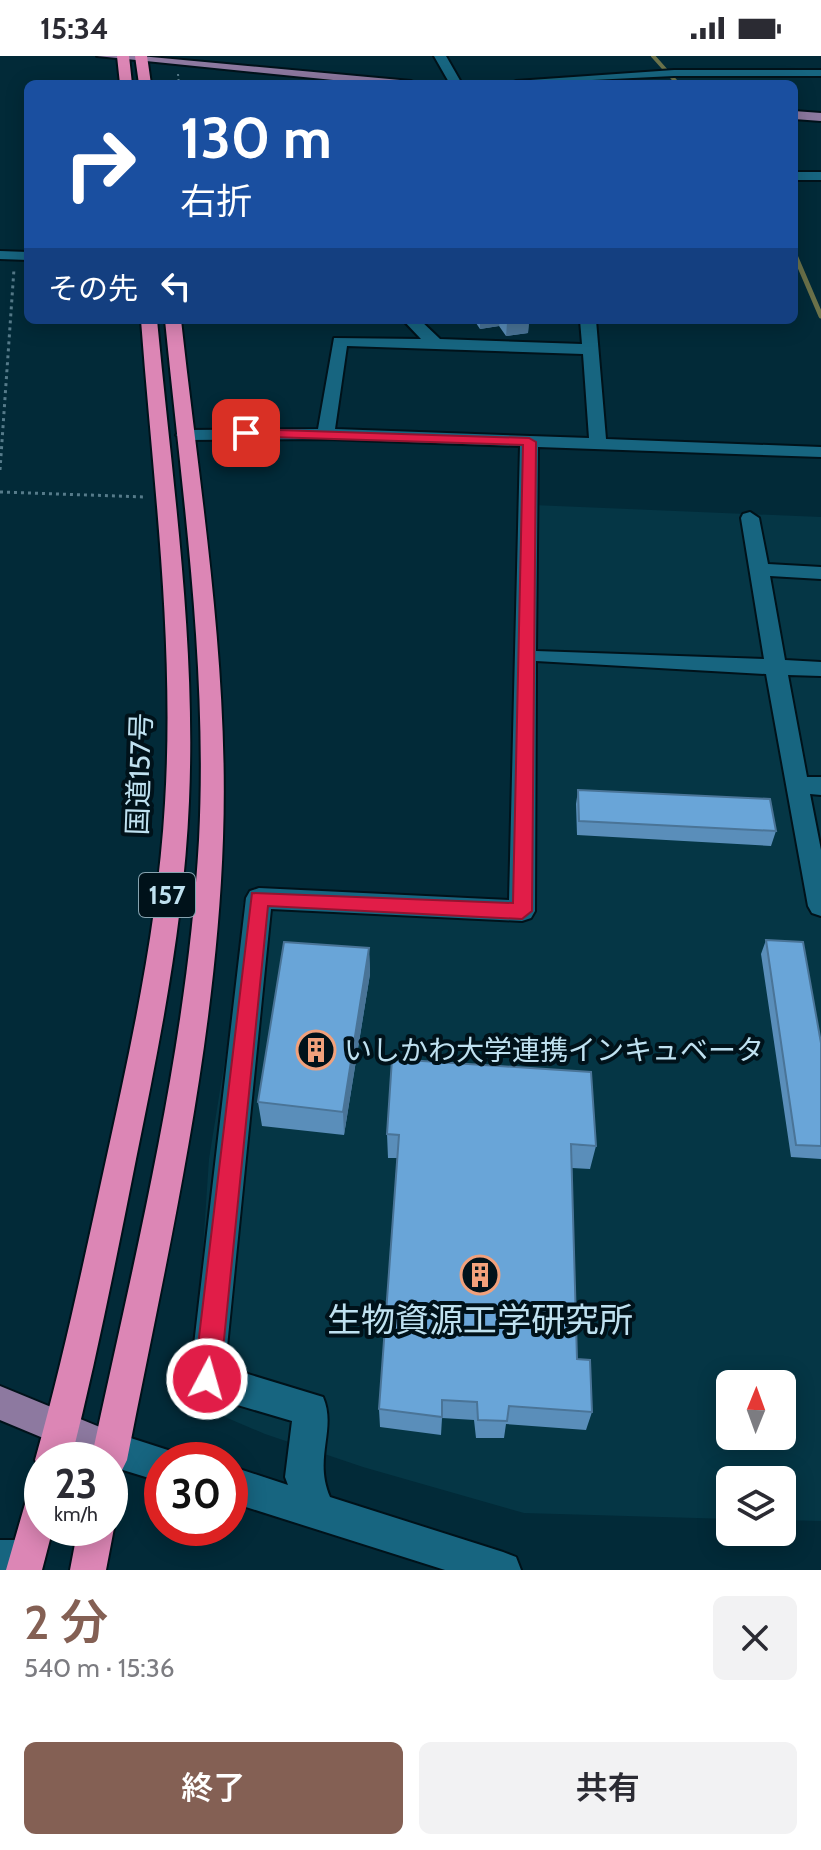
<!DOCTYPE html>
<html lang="ja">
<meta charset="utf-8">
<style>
:root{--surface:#fff;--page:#f2f2f3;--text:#2b2b33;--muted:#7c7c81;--accent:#846054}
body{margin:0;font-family:Cabin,"Noto Sans JP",sans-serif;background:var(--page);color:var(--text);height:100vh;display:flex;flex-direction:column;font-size:30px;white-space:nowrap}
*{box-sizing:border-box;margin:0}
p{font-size:26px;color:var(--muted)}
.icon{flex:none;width:44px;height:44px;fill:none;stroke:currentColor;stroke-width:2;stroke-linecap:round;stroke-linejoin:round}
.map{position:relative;height:1514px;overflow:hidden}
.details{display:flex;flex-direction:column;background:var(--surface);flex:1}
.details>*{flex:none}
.guide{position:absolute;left:24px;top:24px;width:774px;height:244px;border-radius:12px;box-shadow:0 4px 20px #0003;background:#1a4fa0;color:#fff;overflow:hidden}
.needle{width:52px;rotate:1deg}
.tools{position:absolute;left:716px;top:1314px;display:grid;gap:16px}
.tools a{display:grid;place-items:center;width:80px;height:80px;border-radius:12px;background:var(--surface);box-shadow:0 4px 20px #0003;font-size:40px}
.speed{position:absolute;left:24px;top:1386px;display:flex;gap:16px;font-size:40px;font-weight:700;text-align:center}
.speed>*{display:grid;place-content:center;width:104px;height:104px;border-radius:50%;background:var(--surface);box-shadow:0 4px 20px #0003;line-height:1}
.speed small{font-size:20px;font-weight:400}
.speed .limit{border:12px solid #d22;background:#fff;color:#111}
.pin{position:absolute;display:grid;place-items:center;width:68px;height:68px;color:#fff;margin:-34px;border-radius:16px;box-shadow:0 4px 12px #0006}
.me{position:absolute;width:88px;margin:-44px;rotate:6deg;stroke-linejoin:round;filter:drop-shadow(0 0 6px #0008)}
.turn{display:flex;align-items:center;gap:28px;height:168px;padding:0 24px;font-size:36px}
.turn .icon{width:104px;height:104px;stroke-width:2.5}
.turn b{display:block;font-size:56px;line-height:68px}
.then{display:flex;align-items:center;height:76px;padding:0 24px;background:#0003;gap:16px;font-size:30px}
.round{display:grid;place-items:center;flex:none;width:84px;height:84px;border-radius:12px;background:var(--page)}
.overview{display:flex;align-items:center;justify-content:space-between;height:136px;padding:0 24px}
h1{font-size:48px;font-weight:600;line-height:60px;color:var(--accent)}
.primary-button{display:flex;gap:16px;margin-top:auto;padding:16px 24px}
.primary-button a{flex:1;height:92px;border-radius:12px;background:var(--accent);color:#fff;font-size:32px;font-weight:600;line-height:92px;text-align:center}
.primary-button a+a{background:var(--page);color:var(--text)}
.status{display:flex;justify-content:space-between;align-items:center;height:56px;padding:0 40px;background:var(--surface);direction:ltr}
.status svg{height:22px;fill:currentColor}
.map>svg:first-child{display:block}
.built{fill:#053645;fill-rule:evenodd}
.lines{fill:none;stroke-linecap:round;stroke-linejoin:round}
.stream-far1{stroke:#6b724a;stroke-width:4}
.stream{stroke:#6b724a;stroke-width:5}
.minor-casing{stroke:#00121a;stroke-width:4}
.major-casing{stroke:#00121a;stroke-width:4}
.highway-casing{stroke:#00121a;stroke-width:4}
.path-far1{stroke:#567b8a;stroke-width:2;stroke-dasharray:2 3;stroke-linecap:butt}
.path{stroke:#567b8a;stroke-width:3;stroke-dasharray:3 4;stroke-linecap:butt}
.minor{fill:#176580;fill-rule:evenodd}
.major{fill:#8d79a0;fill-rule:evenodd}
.highway{fill:#dc86b5;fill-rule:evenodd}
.wall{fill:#5a8eba}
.shaded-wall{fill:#4a7497}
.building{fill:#69a5d8;stroke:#4a7497;stroke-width:2}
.route{fill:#e11d48;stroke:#92132f;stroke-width:2}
.labels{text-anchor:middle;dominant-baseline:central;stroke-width:8;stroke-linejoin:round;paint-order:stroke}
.shield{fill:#00121a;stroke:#86a3b0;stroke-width:2}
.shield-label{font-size:26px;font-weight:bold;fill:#bfe1f0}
.street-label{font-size:28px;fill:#bfe1f0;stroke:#00121a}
.poi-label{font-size:28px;fill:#bfe1f0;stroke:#00121a;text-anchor:start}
.near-poi-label{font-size:34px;fill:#bfe1f0;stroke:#00121a}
</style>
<div class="status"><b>15:34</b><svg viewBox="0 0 49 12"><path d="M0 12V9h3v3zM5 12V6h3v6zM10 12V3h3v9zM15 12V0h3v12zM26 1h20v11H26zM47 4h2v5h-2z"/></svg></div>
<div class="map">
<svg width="821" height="1514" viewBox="0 0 821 1514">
<rect width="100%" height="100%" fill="#022a38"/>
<path class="built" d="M 533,449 L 821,461 L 821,1465 L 782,1464 L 782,1424 L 730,1424 L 730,1463 L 524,1457 L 363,1411 L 265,1378 L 185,1344 L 199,1252 L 209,1103 L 237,928 L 243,846 L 516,865 L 529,855 ZM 730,1328 L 782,1328 L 782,1380 L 730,1380 Z"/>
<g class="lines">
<path class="stream-far1" d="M 653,0 L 678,28"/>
<path class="stream" d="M 794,197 L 821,260"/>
<g class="minor-casing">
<path id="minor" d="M 434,0 L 446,0 L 462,28 L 450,28 Z
M 674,14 L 821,14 L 821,20 L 674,20 L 510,28 L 516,25 Z
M 794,116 L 821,116 L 821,124 L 794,124 Z
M 0,195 L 28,196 L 28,204 L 0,203 Z
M 403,264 L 420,264 L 440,283 L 582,288 L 580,264 L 596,264 L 606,383 L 821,391 L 821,401 L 538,391 L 536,595 L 764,603 L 741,462 L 743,458 L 750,456 L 759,462 L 768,508 L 821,511 L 821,523 L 770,520 L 785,604 L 821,606 L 821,620 L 788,619 L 807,721 L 821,721 L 821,739 L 810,738 L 821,794 L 821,860 L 812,857 L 808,850 L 766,618 L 536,605 L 535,855 L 531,862 L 522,865 L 271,853 L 225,1311 L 323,1341 C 337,1373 313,1402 330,1441 L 503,1496 L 516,1501 L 521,1514 L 445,1514 L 230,1446 L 230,1410 L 288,1429 L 285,1421 L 292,1365 L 207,1340 L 195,1335 L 190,1323 L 246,842 L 250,835 L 259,832 L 509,844 L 520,390 L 326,383 L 185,384 L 176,379 L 185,374 L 318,373 L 334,282 L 421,283 ZM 347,290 L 583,298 L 589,382 L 335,373 Z
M 112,1376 L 174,1396 L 178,1404 L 162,1404 L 162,1426 L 110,1410 L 110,1404 L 99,1404 L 95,1393 L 100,1381 Z
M 0,1484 L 27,1484 L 40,1489 L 45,1502 L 40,1514 L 0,1514 Z"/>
</g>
<g class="major-casing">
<path id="major" d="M 97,0 L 140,0 L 411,25 L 417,28 L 373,28 Z
M 794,55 L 821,57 L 821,65 L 794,63 Z
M 0,1330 L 124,1381 L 129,1393 L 124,1405 L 112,1410 L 110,1404 L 96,1404 L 0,1364 Z"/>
</g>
<g class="highway-casing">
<path id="highway" d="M 117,0 L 129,0 L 132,28 L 120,28 Z
M 135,0 L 147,0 L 151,28 L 139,28 Z
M 141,264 L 157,264 C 172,424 196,584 189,745 C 184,866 160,985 136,1103 C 116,1204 96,1305 71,1404 L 42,1404 L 42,1417 L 35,1404 C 63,1305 84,1204 106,1104 C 132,986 158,867 165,747 C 175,585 153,424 141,264 Z
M 165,264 L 181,264 C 200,436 229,609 223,782 C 216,992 167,1199 127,1404 L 121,1416 L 110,1421 L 110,1404 L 91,1404 C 135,1199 187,994 199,784 C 208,610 182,436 165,264 Z
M 42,1429 L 42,1472 L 53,1472 L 42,1514 L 6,1514 L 29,1434 Z
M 110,1462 L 114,1472 L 106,1514 L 70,1514 L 78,1472 L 110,1472 Z"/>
</g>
<path class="path-far1" d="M 178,18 L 179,28"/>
<path class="path" d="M 0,414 L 14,213
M 0,436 L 146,441"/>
<use href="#minor" class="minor"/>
<use href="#major" class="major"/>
<use href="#highway" class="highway"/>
</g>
<path class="wall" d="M 474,264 L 529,264 L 528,277 L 506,280 L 499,270 L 480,273 Z
M 578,734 L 776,775 L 771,790 L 577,779 L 576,748 Z
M 766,884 L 821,987 L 821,1103 L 791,1101 L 761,898 Z
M 369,892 L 370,918 L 344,1079 L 262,1070 L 258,1046 Z
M 387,1078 L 596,1090 L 590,1113 L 572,1112 L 577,1303 L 592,1356 L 586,1374 L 506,1368 L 504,1382 L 476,1382 L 474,1364 L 442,1362 L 441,1379 L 380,1371 L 379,1353 L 397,1102 L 388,1102 Z"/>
<path class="shaded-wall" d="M 480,264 L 500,264 L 499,270 L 480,273 Z
M 529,264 L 528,277 L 506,280 L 507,267 Z
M 369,892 L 370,918 L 344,1079 L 343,1056 Z"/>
<path class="building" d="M 505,264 L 529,264 L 507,267 Z
M 578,734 L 770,743 L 776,775 L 579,765 Z
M 766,884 L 803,886 L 821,987 L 821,1090 L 796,1089 Z
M 284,886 L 369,892 L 343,1056 L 258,1046 Z
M 392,1003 L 591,1016 L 596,1090 L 571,1088 L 577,1303 L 590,1304 L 592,1356 L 509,1350 L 507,1365 L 478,1364 L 477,1346 L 442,1344 L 442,1361 L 379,1353 L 399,1079 L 387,1078 Z"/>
<path class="route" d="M 246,373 L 529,382 L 536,386 L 532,855 L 522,863 L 268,850 L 220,1323 L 216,1332 L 207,1336 L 198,1332 L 194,1323 L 252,837 L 513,847 L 523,389 L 242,380 L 242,374 Z"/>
<defs>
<g id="building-ring" transform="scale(2)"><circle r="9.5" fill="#00121a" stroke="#f1a17c" stroke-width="1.5"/><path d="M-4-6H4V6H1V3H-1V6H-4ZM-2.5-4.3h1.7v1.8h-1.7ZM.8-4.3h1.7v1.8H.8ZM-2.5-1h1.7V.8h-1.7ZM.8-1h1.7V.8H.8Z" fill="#f1a17c"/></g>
</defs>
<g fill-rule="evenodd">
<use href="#building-ring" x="316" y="994"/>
<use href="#building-ring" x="480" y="1219"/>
</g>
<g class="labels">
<rect class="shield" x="139" y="817" width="56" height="44" rx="6"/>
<g class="shield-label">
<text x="167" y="839">157</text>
</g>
<g class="street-label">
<text transform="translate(139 718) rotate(-88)">国道157号</text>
</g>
<g class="poi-label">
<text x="344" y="994">いしかわ大学連携インキュベータ</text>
</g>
<g class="near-poi-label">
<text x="480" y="1264">生物資源工学研究所</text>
</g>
</g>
</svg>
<div class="tools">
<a><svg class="needle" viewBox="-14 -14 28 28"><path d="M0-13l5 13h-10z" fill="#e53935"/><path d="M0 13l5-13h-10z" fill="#7c7c81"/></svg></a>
<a><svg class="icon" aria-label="layers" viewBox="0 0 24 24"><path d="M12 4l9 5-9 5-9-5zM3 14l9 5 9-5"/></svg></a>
</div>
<div class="speed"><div>23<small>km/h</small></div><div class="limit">30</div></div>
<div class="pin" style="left:246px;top:377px;background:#d93025"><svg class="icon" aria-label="arrive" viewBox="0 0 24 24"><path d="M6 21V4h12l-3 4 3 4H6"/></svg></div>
<svg class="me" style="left:207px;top:1323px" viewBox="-20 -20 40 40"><circle r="17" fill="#e11d48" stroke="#fff" stroke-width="3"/><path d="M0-11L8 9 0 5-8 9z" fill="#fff"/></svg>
<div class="guide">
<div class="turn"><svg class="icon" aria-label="right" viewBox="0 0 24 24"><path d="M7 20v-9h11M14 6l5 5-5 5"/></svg><div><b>130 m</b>右折</div></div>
<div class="then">その先<svg class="icon" aria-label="left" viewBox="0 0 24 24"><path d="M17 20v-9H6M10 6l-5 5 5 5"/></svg></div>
</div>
</div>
<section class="details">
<div class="overview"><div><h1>2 分</h1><p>540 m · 15:36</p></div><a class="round"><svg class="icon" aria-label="close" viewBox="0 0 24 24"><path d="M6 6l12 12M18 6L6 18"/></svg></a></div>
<div class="primary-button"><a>終了</a><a>共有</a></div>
</section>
